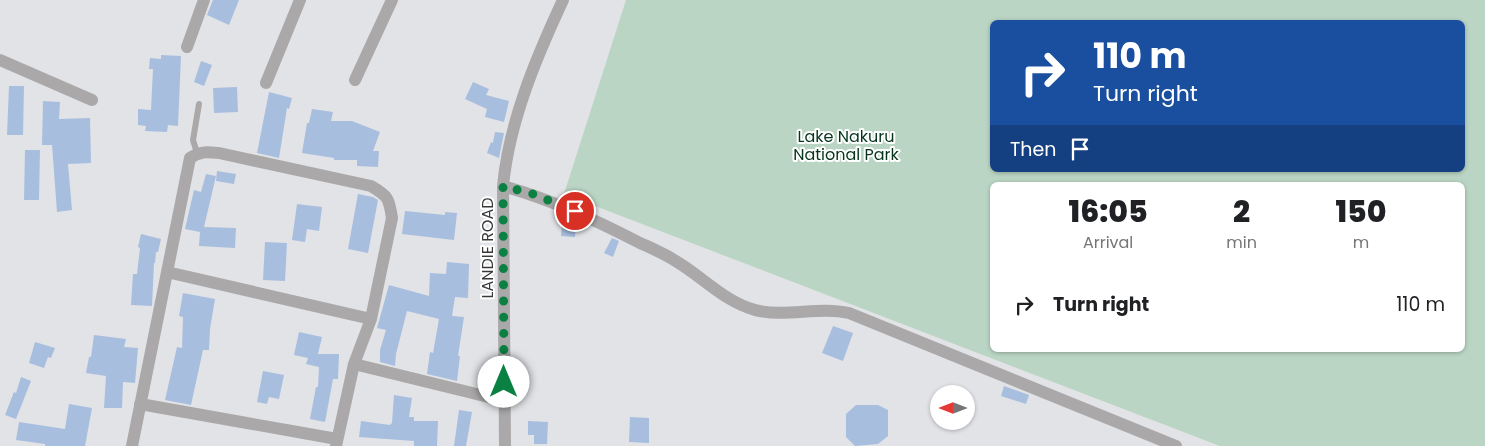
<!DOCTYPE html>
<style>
:root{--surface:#fff;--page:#f6f6f6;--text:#202124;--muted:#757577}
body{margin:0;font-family:Poppins,sans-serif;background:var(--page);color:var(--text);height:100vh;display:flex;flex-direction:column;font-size:19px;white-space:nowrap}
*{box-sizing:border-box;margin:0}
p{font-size:16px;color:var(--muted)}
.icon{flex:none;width:28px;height:28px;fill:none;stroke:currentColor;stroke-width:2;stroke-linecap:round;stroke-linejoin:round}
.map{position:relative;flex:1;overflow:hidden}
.side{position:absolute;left:990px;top:182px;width:475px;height:170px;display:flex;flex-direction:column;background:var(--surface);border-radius:8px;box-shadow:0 1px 4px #0004}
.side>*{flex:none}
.guide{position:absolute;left:990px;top:20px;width:475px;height:152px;border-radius:8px;box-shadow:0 1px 4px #0004;background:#1a4fa0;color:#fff;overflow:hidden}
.needle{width:32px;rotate:270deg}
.fabs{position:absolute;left:930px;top:385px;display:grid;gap:10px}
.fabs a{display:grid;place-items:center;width:45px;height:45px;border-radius:50%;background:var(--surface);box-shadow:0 1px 4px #0004;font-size:25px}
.pin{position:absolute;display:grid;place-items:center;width:42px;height:42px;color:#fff;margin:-21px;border:2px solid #fff;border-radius:50%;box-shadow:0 1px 5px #0007}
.me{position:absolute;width:55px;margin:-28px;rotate:0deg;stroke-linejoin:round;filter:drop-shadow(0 0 4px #0008)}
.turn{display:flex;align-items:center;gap:18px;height:105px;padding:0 20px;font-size:22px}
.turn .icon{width:65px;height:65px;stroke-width:2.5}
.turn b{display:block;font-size:35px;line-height:42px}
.then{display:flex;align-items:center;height:48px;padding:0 20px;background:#0003;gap:10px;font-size:19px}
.eta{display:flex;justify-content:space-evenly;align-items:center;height:85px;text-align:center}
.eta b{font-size:30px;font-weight:800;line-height:35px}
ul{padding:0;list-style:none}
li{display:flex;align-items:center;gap:15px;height:75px;padding:0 20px}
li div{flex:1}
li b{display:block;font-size:19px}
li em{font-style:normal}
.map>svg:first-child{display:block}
.green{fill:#bad5c3;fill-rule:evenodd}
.building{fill:#a8bedf}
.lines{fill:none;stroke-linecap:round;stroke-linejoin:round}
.service{stroke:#aaa8a9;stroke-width:6}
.minor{stroke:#aaa8a9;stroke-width:12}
.route{stroke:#0b8043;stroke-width:9;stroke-dasharray:0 16.2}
.labels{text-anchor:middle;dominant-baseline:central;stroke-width:4;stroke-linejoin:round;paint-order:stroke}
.park-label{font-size:16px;fill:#05351d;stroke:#fff}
.street-label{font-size:16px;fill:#38393a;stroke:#fff}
</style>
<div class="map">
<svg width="1485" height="446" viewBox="0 0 1485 446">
<rect width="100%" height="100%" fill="#e1e3e6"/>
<path class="green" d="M 626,0 L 1485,0 L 1485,446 L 1220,446 L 564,194 ZM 992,22 L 1462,22 L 1462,170 L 992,170 ZM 992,185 L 1462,185 L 1462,350 L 992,350 Z"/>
<path class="building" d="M 213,0 L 239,0 L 229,25 L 207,15 Z
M 161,55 L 181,56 L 178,126 L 168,125 L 167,132 L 145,131 L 146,126 L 138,125 L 138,109 L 151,110 L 153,69 L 149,69 L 150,58 L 161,59 Z
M 201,61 L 212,65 L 204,86 L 194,82 Z
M 473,82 L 489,89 L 486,95 L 509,101 L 504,122 L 485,117 L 487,109 L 465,99 Z
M 9,86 L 24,86 L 23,135 L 7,135 Z
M 237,87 L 238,112 L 214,113 L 213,88 Z
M 269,92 L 292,98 L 289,109 L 287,108 L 279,158 L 257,153 Z
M 43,101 L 60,102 L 59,119 L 90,118 L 91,163 L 68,164 L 72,210 L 57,212 L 52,145 L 42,145 Z
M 312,109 L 333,112 L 331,121 L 352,121 L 380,132 L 373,151 L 379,151 L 378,167 L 357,166 L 357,160 L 334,160 L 334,158 L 302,153 L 307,123 L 309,123 Z
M 495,132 L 504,133 L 499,158 L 487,153 L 491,142 L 493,143 Z
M 25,150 L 40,150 L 39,200 L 24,200 Z
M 217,171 L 236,174 L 234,184 L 216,181 Z
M 206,174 L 216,176 L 204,227 L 236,228 L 235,248 L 199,246 L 200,232 L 185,229 L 194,190 L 201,192 Z
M 358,194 L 373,197 L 378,200 L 368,253 L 348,249 Z
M 297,204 L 322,207 L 319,231 L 307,229 L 305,242 L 292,240 Z
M 405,211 L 445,215 L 445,212 L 457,213 L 454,240 L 402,234 Z
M 562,223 L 576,225 L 575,237 L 561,236 Z
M 141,234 L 161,239 L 158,252 L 156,252 L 155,263 L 154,263 L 152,306 L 131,305 L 133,274 L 137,274 L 140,248 L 138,247 Z
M 612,238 L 619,241 L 613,257 L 604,253 Z
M 265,242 L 287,243 L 285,281 L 263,280 Z
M 447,262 L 469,264 L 468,298 L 455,297 L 452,316 L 464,317 L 458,356 L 460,356 L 457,381 L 427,374 L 430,352 L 433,353 L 439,319 L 407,311 L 396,354 L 395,366 L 380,362 L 380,350 L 386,330 L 377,328 L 389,285 L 429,296 L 430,273 L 446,274 Z
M 183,293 L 215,299 L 210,329 L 209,350 L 203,350 L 191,405 L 165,400 L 177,347 L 182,348 L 183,317 L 179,316 Z
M 833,326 L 853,333 L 843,361 L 822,353 Z
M 299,332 L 322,337 L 318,354 L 339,354 L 338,379 L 333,379 L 325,422 L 310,419 L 316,387 L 318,387 L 319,367 L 306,364 L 308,358 L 294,355 Z
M 94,335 L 126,339 L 124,347 L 138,348 L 135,383 L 123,382 L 122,408 L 104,408 L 106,376 L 86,373 L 89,357 L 91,357 Z
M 35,342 L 55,348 L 51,358 L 48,357 L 44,368 L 29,363 Z
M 263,371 L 284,375 L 279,399 L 269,397 L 267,404 L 257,402 Z
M 21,377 L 31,381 L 16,419 L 5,415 L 14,392 L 16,393 Z
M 1004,386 L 1029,395 L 1026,404 L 1001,396 Z
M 394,395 L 412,398 L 409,417 L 414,417 L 414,421 L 438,421 L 437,446 L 414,446 L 414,441 L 359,437 L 361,421 L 390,425 L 392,423 Z
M 69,404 L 92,408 L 85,446 L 45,446 L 45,444 L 16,440 L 19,422 L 65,429 Z
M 856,405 L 878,405 L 888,410 L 888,436 L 878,444 L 855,446 L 846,437 L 846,414 Z
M 459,410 L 472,412 L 466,446 L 454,446 Z
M 630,417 L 649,418 L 649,443 L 629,442 Z
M 528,421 L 548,422 L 547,444 L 534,444 L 534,435 L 528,435 Z"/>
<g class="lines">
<path class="service" d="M 197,153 L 193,140 L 199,104"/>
<path class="minor" d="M 187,47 L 204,0
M 0,60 L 92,100
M 355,80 L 392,0
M 266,83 L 300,0
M 503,186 C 551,199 596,220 640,243 C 651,248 663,253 674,260 C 702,276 723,301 755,310 C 786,318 818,306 849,313 L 1176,446
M 167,272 L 371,319
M 354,364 L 505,401
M 140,404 L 337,439
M 132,446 L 190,158 C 200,151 207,152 219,153 L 371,186 C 388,196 389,198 392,218 L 371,319 L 354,364 L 336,446
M 505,446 L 503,186 C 509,122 536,58 563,0"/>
</g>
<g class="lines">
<path class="route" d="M 504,382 L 503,186 L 533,194 L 575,211"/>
</g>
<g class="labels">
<g class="park-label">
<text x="846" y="136">Lake Nakuru<tspan x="846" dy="18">National Park</tspan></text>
</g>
<g class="street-label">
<text transform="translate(487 248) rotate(-90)">LANDIE ROAD</text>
</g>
</g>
</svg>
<div class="fabs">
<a><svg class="needle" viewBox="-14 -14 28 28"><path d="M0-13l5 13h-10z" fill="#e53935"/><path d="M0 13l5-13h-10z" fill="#757577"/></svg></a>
</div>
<div class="pin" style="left:575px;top:211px;background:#d93025"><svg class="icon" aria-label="arrive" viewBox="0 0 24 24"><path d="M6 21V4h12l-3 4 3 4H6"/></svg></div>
<svg class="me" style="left:504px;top:382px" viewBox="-20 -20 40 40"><circle r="19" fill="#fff"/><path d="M0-13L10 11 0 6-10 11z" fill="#0b8043"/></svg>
<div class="guide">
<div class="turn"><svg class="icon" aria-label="right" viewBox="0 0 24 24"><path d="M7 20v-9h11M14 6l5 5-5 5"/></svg><div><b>110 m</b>Turn right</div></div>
<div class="then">Then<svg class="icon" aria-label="arrive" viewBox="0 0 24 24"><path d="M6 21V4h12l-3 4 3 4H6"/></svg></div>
</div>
<section class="side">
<div class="eta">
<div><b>16:05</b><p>Arrival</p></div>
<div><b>2</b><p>min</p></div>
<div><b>150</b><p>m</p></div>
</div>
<ul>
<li><svg class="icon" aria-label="right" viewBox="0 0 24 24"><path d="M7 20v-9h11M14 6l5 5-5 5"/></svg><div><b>Turn right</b></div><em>110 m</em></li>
</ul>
</section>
</div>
